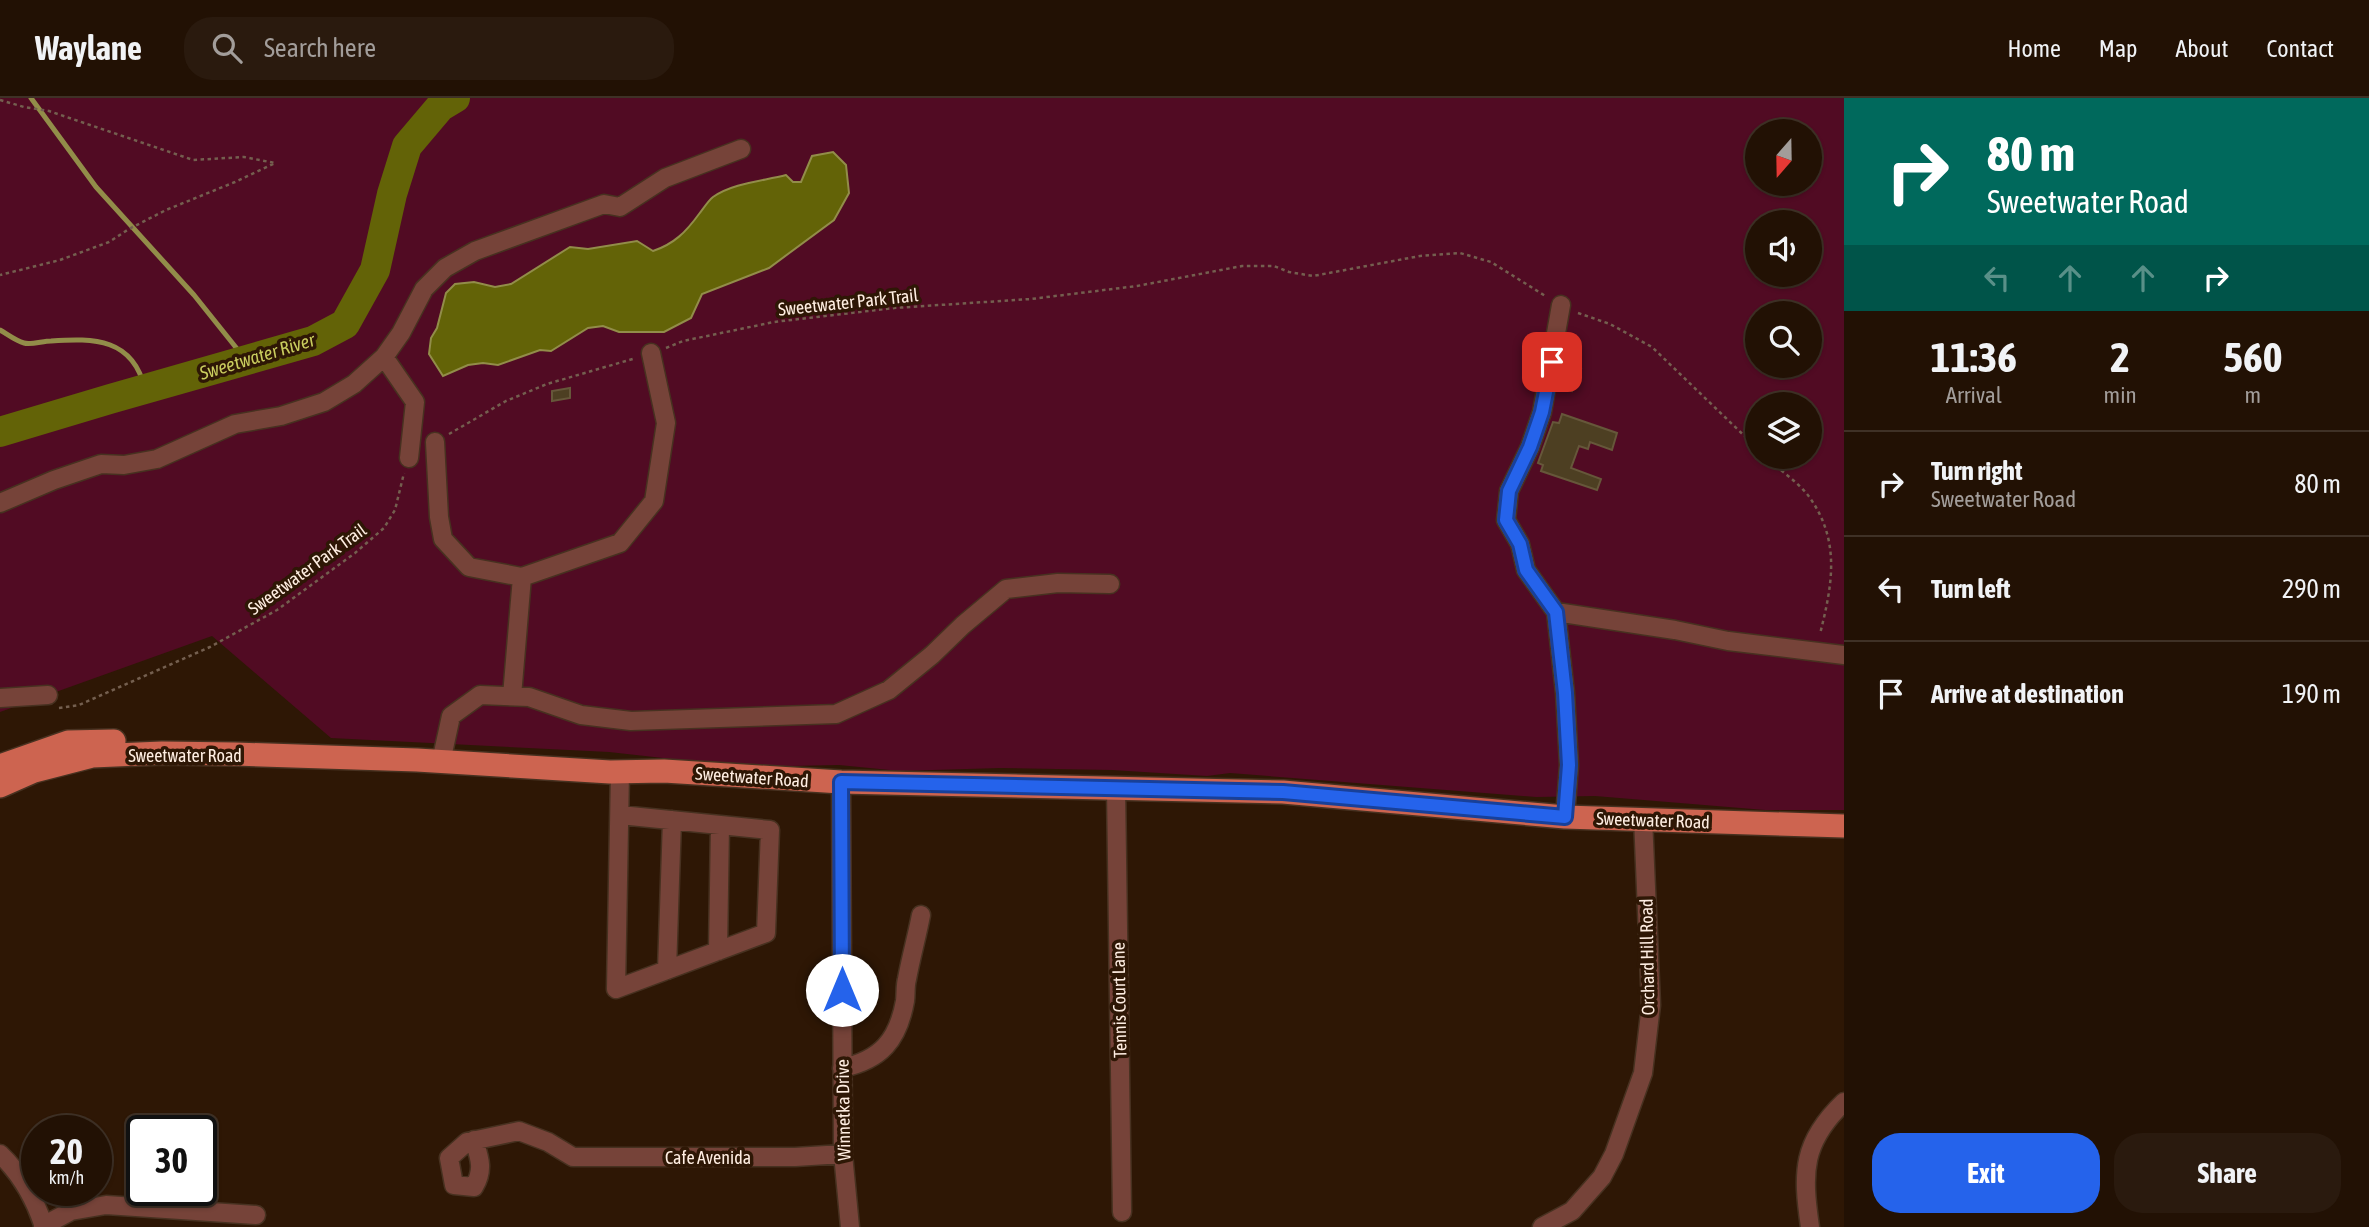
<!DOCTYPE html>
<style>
:root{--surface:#221104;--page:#2a1a0e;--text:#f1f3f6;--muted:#a29d9a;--line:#3f3126;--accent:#2563eb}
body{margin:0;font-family:"Asap Condensed",sans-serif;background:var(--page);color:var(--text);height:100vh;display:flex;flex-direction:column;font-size:26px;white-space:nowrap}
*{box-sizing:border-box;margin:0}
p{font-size:23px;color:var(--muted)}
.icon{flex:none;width:38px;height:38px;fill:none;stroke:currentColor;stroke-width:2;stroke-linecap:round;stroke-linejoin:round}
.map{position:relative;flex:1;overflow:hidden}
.drawer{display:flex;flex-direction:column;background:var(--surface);width:525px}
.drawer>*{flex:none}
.banner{background:#00695c;color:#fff;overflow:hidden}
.needle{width:46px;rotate:200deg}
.tools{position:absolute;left:1745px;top:21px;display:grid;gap:14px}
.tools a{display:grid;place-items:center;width:77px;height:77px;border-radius:50%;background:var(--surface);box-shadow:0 2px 5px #0004,0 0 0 2px var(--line);font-size:35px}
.speed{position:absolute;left:21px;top:1017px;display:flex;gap:14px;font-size:35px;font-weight:700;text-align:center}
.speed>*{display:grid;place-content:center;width:91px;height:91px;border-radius:50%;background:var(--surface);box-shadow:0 2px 5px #0004,0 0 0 2px var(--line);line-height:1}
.speed small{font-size:18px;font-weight:400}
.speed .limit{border:4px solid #111;border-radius:10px;background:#fff;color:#111}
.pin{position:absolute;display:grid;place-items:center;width:60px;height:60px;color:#fff;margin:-30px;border-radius:14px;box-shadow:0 4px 10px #0006}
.me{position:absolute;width:77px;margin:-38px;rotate:0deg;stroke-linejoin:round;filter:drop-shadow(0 0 5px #0008)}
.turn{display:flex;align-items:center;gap:24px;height:147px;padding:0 28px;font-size:32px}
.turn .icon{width:91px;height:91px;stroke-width:2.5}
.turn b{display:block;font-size:49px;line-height:60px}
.lanes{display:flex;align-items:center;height:66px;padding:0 28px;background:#0003;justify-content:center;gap:35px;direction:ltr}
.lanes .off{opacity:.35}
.eta{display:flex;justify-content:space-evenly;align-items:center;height:119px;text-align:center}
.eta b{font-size:42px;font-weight:700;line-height:49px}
.button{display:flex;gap:14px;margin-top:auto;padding:14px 28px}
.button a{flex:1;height:80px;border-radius:28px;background:var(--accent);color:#fff;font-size:28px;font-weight:700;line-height:80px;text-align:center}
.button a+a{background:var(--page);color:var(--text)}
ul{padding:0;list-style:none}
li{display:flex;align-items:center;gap:21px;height:105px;padding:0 28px;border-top:2px solid var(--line)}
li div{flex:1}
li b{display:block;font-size:26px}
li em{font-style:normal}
header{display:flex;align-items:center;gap:42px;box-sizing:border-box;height:98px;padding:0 35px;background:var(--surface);border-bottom:2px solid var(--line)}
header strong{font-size:33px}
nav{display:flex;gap:38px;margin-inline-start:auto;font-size:24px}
.search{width:490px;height:63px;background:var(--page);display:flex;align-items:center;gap:18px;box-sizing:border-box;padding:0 24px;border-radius:28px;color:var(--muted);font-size:26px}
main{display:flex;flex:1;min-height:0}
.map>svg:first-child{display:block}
.green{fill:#510b23;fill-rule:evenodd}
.water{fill:#636307;stroke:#928d49;stroke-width:2}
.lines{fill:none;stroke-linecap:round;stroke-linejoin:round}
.stream{stroke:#928d49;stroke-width:5}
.river{stroke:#636307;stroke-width:30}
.building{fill:#4d3f22;stroke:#66573a;stroke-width:2}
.minor-casing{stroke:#473120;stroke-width:21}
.major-casing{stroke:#473120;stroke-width:26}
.path{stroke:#745f4f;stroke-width:2.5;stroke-dasharray:3.5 3.5;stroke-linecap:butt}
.minor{stroke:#764339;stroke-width:18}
.major{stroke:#cd6450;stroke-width:23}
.route-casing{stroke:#184099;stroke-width:18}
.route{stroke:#2563eb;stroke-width:12}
.labels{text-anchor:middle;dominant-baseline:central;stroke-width:7;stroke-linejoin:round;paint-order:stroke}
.street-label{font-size:18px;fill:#ffeee2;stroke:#2e1705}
.water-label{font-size:19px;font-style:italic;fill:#c9cc5e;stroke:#2e1705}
</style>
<header>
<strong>Waylane</strong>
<div class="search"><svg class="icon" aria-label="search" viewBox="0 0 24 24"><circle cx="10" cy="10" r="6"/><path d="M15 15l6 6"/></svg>Search here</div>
<nav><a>Home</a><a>Map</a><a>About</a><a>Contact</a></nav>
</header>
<main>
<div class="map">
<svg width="1844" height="1129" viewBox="0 0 1844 1129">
<rect width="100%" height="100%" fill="#2e1705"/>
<path class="green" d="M 0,0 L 1844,0 L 1844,712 L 1765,712 L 1595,698 L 1536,699 L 1230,675 L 1207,678 L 1112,672 L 1000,670 L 900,673 L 839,667 L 789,668 L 708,665 L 609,654 L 331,640 L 212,538 L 0,614 ZM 1757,33 L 1810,33 L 1810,86 L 1757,86 ZM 1757,124 L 1810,124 L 1810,177 L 1757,177 ZM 1757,215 L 1810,215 L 1810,268 L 1757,268 ZM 1757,306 L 1810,306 L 1810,359 L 1757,359 Z"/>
<path class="water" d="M 833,54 L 846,67 L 849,95 L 834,122 L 769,170 L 702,196 L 691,220 L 664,234 L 619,234 L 603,228 L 588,230 L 551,253 L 540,252 L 498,267 L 483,265 L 468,267 L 443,278 L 429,256 L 431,240 L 437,230 L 446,195 L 455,186 L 474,184 L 495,189 L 511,186 L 570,149 L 588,151 L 637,143 L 653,153 C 674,146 686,134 699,116 C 703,111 708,103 713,99 C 733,85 763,83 786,77 L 793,84 L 801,84 L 812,58 Z"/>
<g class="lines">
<path class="stream" d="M 31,0 L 96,89 L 194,197 L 246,262
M 0,232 C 7,236 16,243 24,245 C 31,247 43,243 51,243 C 94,240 133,240 145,291"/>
<path class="river" d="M 0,334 L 110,301 L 313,243 L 345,226 L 375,172 L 392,96 L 407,48 L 440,9 L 455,0"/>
</g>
<path class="building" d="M 1562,263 L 1581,271 L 1572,293 L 1552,285 Z
M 570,290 L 570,300 L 552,303 L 552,293 Z
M 1562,316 L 1617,335 L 1612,352 L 1590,344 L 1588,351 L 1579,348 L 1571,370 L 1601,381 L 1597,392 L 1541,373 L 1543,367 L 1538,365 L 1553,324 L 1559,325 Z"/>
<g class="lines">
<g class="minor-casing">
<path id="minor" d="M 384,259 L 415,304 L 409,360
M 435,344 L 439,419 L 443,441 L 469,469 L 522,479
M 0,405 L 54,382 L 101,366 L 124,367 L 157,361 L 235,326 L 281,318 L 324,304 L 354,286 L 384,259 L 401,235 L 424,191 L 445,170 L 475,153 L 604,106 L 620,109 L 665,80 L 741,51
M 1556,514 L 1526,472 L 1520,446 L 1506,422 L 1509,393 L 1530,349 L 1542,314 L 1561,207
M 512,598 L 522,479 L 620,445 L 654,403 L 666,325 L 651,255
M 0,600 L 48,597
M 441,664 L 451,618 L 480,597 L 529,599 L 581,617 L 631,623 L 836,616 L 889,592 L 932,557 L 963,527 L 1006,491 L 1058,485 L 1110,486
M 841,684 L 843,1056 L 850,1129
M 1116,690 L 1122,1114
M 620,717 L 770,732 L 766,835 L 616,891 L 620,674
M 1565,719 L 1569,667 L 1565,595 L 1556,514 L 1675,532 L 1728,543 L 1844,557
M 718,853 L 720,727
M 667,872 L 672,722
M 842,970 C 881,962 898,942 905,903 C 906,896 905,888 907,881 C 911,859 917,838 921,817
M 474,1042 C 480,1061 484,1072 474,1089 L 454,1087 L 449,1060 L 467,1044 L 519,1033 L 548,1044 L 573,1059 L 795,1059 L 843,1056
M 0,1056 C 22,1077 35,1101 44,1129
M 43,1128 L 71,1113 L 106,1107 L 256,1117
M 1542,1129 L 1572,1113 L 1602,1079 L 1614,1056 L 1643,975 L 1651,907 L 1643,720
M 1810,1129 C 1802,1074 1802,1044 1844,1004"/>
</g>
<g class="major-casing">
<path id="major" d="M 0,668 L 68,644 L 114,643
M 0,688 L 34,673 L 92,658 L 162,655 L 235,656 L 417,662 L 610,674 L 664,673 L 841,684 L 1283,694 L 1565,719 L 1844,728"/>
</g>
<path class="path" d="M 0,2 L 24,9 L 49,13 L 193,62 L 244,59 L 275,65 L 235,84 L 166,112 L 129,131 L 109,144 L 60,162 L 0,177
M 1578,215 L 1610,226 L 1652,249 L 1757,350
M 666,250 L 683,243 L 774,224 L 894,210 L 1031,201 L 1137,188 L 1242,168 L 1274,168 L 1289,174 L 1313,178 L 1420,158 L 1460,155 L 1491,164 L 1547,199
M 449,336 L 506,303 L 547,286 L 636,260
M 1765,359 C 1779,372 1799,384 1810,400 C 1841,444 1832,488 1820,536
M 59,610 L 79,607 L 210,549 L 277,512 L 355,455 L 384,430 L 395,412 L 404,375"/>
<use href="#minor" class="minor"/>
<use href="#major" class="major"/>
</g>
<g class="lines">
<g class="route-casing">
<path id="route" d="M 842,892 L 841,684 L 1283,694 L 1565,719 L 1569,667 L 1565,595 L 1556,514 L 1526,472 L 1520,446 L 1506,422 L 1509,393 L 1530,349 L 1542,314 L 1552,264"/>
</g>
<use href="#route" class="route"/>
</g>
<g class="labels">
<g class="street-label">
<text transform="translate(848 204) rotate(-6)">Sweetwater Park Trail</text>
<text transform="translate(307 471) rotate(-36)">Sweetwater Park Trail</text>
<text x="185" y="657">Sweetwater Road</text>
<text transform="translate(752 679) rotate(4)">Sweetwater Road</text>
<text transform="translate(1653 722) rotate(2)">Sweetwater Road</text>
<text transform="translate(1647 859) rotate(-91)">Orchard Hill Road</text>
<text transform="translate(1119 902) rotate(-91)">Tennis Court Lane</text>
<text transform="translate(843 1012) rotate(-91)">Winnetka Drive</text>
<text x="708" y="1059">Cafe Avenida</text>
</g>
<g class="water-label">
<text transform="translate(257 258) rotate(-17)">Sweetwater River</text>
</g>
</g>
</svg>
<div class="tools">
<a><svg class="needle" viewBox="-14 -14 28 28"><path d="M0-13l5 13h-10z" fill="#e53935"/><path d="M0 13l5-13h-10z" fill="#a29d9a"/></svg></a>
<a><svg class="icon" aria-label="sound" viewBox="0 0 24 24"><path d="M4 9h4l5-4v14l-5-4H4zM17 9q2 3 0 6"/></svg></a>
<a><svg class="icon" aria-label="search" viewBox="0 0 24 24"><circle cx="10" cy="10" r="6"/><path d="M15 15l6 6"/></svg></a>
<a><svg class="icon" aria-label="layers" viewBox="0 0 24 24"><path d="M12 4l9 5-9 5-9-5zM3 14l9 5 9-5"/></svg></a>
</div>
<div class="speed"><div>20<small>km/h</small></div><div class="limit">30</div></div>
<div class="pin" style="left:1552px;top:264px;background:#d93025"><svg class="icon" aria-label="arrive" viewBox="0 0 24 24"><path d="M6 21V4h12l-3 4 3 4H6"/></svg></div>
<svg class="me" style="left:842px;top:892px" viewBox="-20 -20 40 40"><circle r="19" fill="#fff"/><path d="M0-13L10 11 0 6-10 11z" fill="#2563eb"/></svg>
</div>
<section class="drawer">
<div class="banner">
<div class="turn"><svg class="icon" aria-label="right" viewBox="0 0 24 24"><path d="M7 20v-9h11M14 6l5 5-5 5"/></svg><div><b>80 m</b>Sweetwater Road</div></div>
<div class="lanes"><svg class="icon off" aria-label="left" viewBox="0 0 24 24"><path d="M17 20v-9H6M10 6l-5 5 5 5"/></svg><svg class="icon off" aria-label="ahead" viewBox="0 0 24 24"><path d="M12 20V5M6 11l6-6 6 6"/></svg><svg class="icon off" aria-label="ahead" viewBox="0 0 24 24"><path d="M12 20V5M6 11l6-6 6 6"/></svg><svg class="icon" aria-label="right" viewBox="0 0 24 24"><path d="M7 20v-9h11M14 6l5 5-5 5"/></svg></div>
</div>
<div class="eta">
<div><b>11:36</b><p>Arrival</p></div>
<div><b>2</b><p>min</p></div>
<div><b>560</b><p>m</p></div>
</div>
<ul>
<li><svg class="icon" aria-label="right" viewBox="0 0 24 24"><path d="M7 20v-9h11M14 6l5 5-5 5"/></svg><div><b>Turn right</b><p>Sweetwater Road</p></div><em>80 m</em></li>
<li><svg class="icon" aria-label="left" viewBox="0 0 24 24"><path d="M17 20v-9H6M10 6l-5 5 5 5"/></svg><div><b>Turn left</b></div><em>290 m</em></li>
<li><svg class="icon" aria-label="arrive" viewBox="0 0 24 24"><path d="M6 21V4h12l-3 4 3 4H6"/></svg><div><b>Arrive at destination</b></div><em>190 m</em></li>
</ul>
<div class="button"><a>Exit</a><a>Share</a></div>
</section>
</main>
